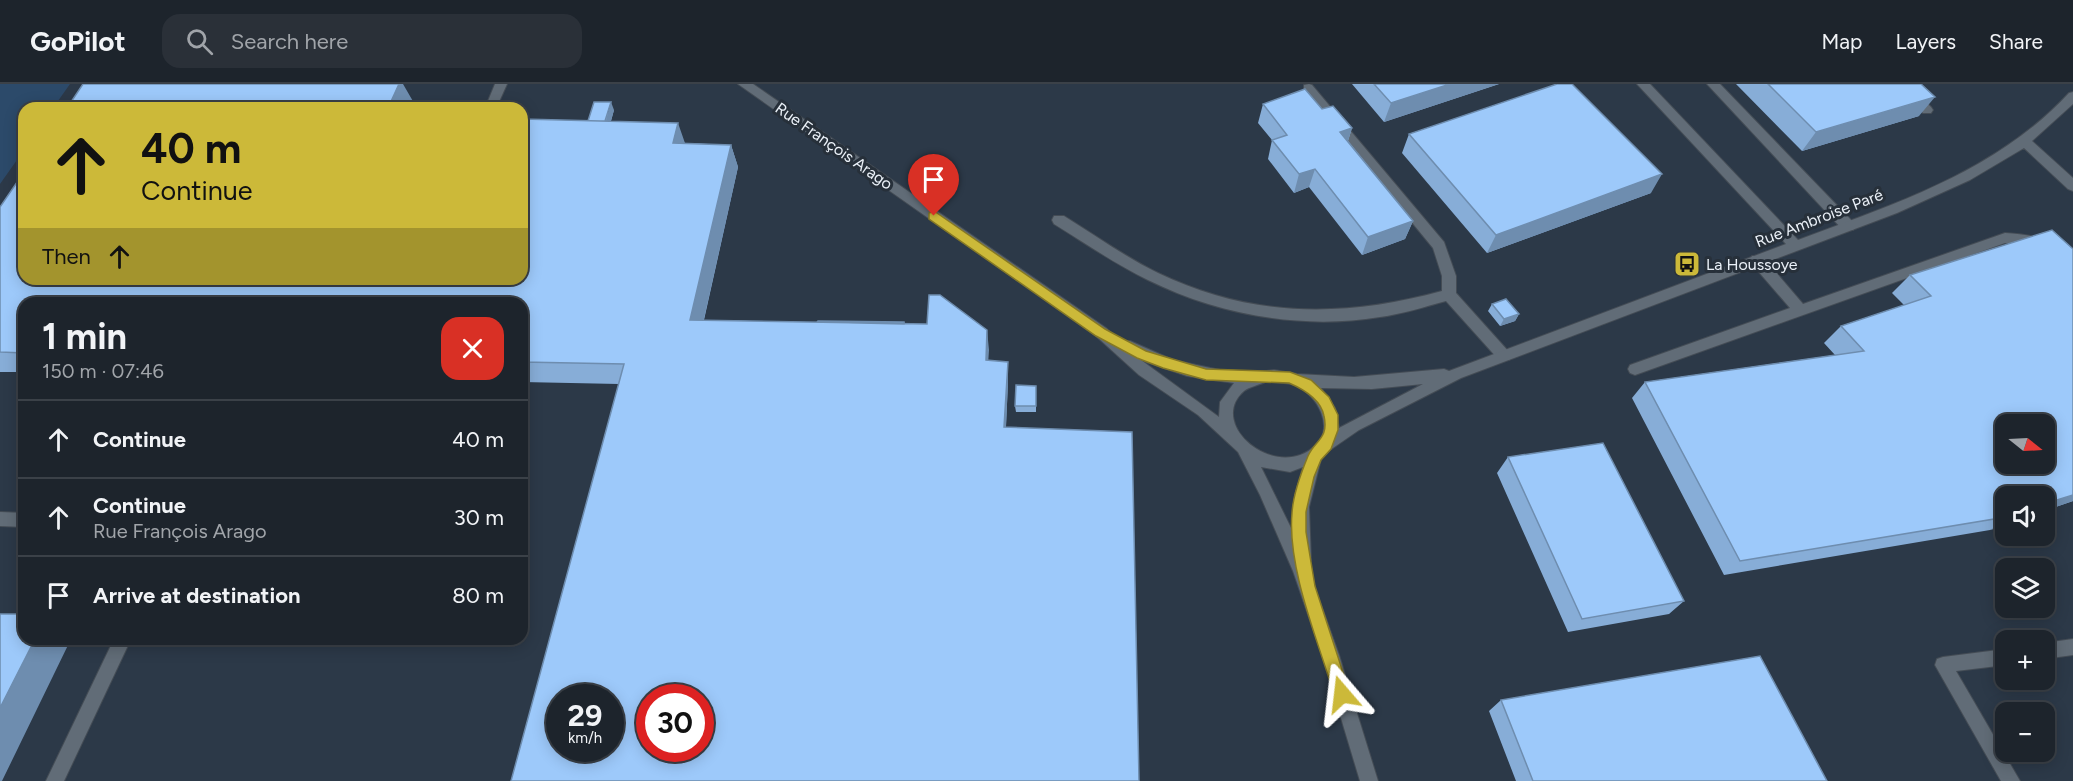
<!DOCTYPE html>
<meta charset="utf-8">
<style>
:root{--surface:#1d242c;--page:#2a3038;--text:#f1f3f6;--muted:#a0a4a9;--line:#3b4148}
body{margin:0;font-family:Figtree,sans-serif;background:var(--page);color:var(--text);height:100vh;display:flex;flex-direction:column;font-size:22px;white-space:nowrap}
*{box-sizing:border-box;margin:0}
p{font-size:20px;color:var(--muted)}
.icon{flex:none;width:33px;height:33px;fill:none;stroke:currentColor;stroke-width:2;stroke-linecap:round;stroke-linejoin:round}
.map{position:relative;flex:1;overflow:hidden}
.details{position:absolute;left:18px;top:213px;width:510px;height:348px;display:flex;flex-direction:column;background:var(--surface);border-radius:18px;box-shadow:0 3px 15px #0003,0 0 0 2px var(--line)}
.details>*{flex:none}
.banner{position:absolute;left:18px;top:18px;width:510px;height:183px;border-radius:18px;box-shadow:0 3px 15px #0003,0 0 0 2px var(--line);background:#ccb939;color:#111;overflow:hidden}
.needle{width:39px;rotate:108deg}
.tools{position:absolute;left:1995px;top:330px;display:grid;gap:12px}
.tools a{display:grid;place-items:center;width:60px;height:60px;border-radius:12px;background:var(--surface);box-shadow:0 3px 15px #0003,0 0 0 2px var(--line);font-size:30px}
.speed{position:absolute;left:546px;top:600px;display:flex;gap:12px;font-size:30px;font-weight:700;text-align:center}
.speed>*{display:grid;place-content:center;width:78px;height:78px;border-radius:50%;background:var(--surface);box-shadow:0 3px 15px #0003,0 0 0 2px var(--line);line-height:1}
.speed small{font-size:15px;font-weight:400}
.speed .limit{border:9px solid #d22;background:#fff;color:#111}
.pin{position:absolute;display:grid;place-items:center;width:51px;height:51px;color:#fff;margin:-62px -26px;border-radius:50% 50% 50% 0;rotate:-45deg;box-shadow:0 0 6px #0007}
.pin .icon{rotate:45deg}
.me{position:absolute;width:66px;margin:-33px;rotate:343deg;stroke-linejoin:round;filter:drop-shadow(0 0 4px #0008)}
.turn{display:flex;align-items:center;gap:21px;height:126px;padding:0 24px;font-size:27px}
.turn .icon{width:78px;height:78px;stroke-width:2.5}
.turn b{display:block;font-size:42px;line-height:51px}
.then{display:flex;align-items:center;height:57px;padding:0 24px;background:#0003;gap:12px;font-size:22px}
.round{display:grid;place-items:center;flex:none;width:63px;height:63px;border-radius:18px;background:var(--page)}
.overview{display:flex;align-items:center;justify-content:space-between;height:102px;padding:0 24px}
h1{font-size:36px;font-weight:700;line-height:45px}
ul{padding:0;list-style:none}
li{display:flex;align-items:center;gap:18px;height:78px;padding:0 24px;border-top:2px solid var(--line)}
li div{flex:1}
li b{display:block;font-size:22px}
li em{font-style:normal}
header{display:flex;align-items:center;gap:36px;box-sizing:border-box;height:84px;padding:0 30px;background:var(--surface);border-bottom:2px solid var(--line)}
header strong{font-size:28px}
nav{display:flex;gap:33px;margin-inline-start:auto;font-size:21px}
.search{width:420px;height:54px;background:var(--page);display:flex;align-items:center;gap:15px;box-sizing:border-box;padding:0 21px;border-radius:18px;color:var(--muted);font-size:22px}
.map>svg:first-child{display:block}
.built{fill:#2c3948;fill-rule:evenodd}
.green{fill:#2c4a6a}
.lines{fill:none;stroke-linecap:round;stroke-linejoin:round}
.service-casing{stroke:#444c55;stroke-width:2}
.minor-casing{stroke:#444c55;stroke-width:2}
.service{fill:#616c77;fill-rule:evenodd}
.minor{fill:#616c77;fill-rule:evenodd}
.wall{fill:#87add7}
.shaded-wall{fill:#6e8daf}
.building{fill:#9dc9fa;stroke:#6e8daf;stroke-width:1.5;fill-rule:evenodd}
.route{fill:#ccb939;stroke:#857825;stroke-width:1.5}
.labels{text-anchor:middle;dominant-baseline:central;stroke-width:6;stroke-linejoin:round;paint-order:stroke}
.street-label{font-size:16px;fill:#ebf1f8;stroke:#27303a}
.poi-label{font-size:16px;fill:#ebf1f8;stroke:#27303a;text-anchor:start}
</style>
<header>
<strong>GoPilot</strong>
<div class="search"><svg class="icon" aria-label="search" viewBox="0 0 24 24"><circle cx="10" cy="10" r="6"/><path d="M15 15l6 6"/></svg>Search here</div>
<nav><a>Map</a><a>Layers</a><a>Share</a></nav>
</header>
<div class="map">
<svg width="2073" height="697" viewBox="0 0 2073 697">
<rect width="100%" height="100%" fill="#27303a"/>
<path class="built" d="M 0,0 L 2073,0 L 2073,697 L 0,697 ZM 24,24 L 522,24 L 522,195 L 24,195 ZM 24,219 L 522,219 L 522,555 L 24,555 ZM 2006,340 L 2044,340 L 2044,380 L 2006,380 ZM 2006,412 L 2044,412 L 2044,452 L 2006,452 ZM 2006,484 L 2044,484 L 2044,524 L 2006,524 ZM 2006,556 L 2044,556 L 2044,596 L 2006,596 ZM 560,614 L 610,614 L 610,664 L 560,664 ZM 650,614 L 700,614 L 700,664 L 650,664 ZM 2006,628 L 2044,628 L 2044,668 L 2006,668 Z"/>
<path class="green" d="M 0,0 L 70,0 L 53,24 L 24,24 L 24,66 L 0,100 Z"/>
<g class="lines">
<g class="service-casing">
<path id="service" d="M 495,0 L 507,0 L 498,20 L 494,21 L 488,17 Z
M 1309,0 L 1312,1 L 1444,158 L 1456,192 L 1456,209 L 1509,268 L 1511,272 L 1509,276 L 1499,276 L 1446,217 C 1424,223 1402,230 1380,233 C 1302,246 1219,231 1148,196 C 1115,180 1085,159 1054,140 L 1052,136 L 1054,132 L 1064,132 C 1095,151 1125,173 1158,189 C 1252,234 1343,234 1442,207 L 1442,192 L 1433,164 L 1304,7 L 1304,1 Z
M 1707,0 L 1720,0 L 1853,138 L 1855,142 L 1853,146 L 1843,146 Z
M 1894,0 L 1907,0 L 1931,23 L 1933,26 L 1931,29 L 1923,29 Z
M 2005,149 C 2029,150 2052,155 2073,167 L 2073,179 L 2041,164 L 2005,159 L 1635,291 L 1630,289 L 1628,285 L 1630,281 L 1790,224 L 1752,180 L 1750,176 L 1752,172 L 1762,172 L 1803,220 Z
M 0,428 L 24,429 L 24,443 L 0,442 Z
M 114,555 L 131,555 L 64,697 L 46,697 Z
M 2073,555 L 2073,571 L 2044,575 L 2044,559 Z
M 2006,565 L 2006,581 L 1956,587 L 2020,697 L 2001,697 L 1935,581 L 1937,575 L 1943,573 Z"/>
</g>
<g class="minor-casing">
<path id="minor" d="M 738,0 L 753,0 L 1106,244 L 1120,257 L 1130,257 L 1173,276 L 1220,286 L 1258,288 L 1274,286 L 1297,290 L 1354,293 L 1444,285 L 1449,287 L 1786,160 L 1637,0 L 1650,0 L 1798,156 C 1895,120 1997,87 2069,9 L 2073,8 L 2073,20 L 2032,57 L 2073,94 L 2073,107 L 2068,105 L 2024,64 L 1970,96 L 1897,129 L 1461,294 L 1359,346 L 1330,366 L 1321,375 L 1309,423 L 1311,476 L 1307,482 L 1339,571 L 1378,697 L 1360,697 L 1322,571 L 1293,487 L 1260,411 L 1238,368 L 1198,331 L 1139,291 L 1096,252 ZM 1141,276 L 1187,292 L 1234,299 L 1220,318 L 1219,333 ZM 1265,298 C 1276,298 1287,298 1297,302 C 1318,312 1335,344 1315,362 C 1275,398 1206,340 1244,307 C 1249,303 1259,301 1265,298 ZM 1423,300 L 1339,344 L 1335,324 L 1321,304 L 1372,305 ZM 1261,383 L 1290,388 L 1303,383 L 1295,411 L 1292,446 Z"/>
</g>
<use href="#service" class="service"/>
<use href="#minor" class="minor"/>
</g>
<path class="wall" d="M 1352,0 L 1499,0 L 1384,38 Z
M 1736,0 L 1921,0 L 1919,32 L 1802,67 Z
M 1263,20 L 1322,25 L 1352,44 L 1348,57 L 1413,137 L 1405,155 L 1362,171 L 1309,103 L 1294,109 L 1268,75 L 1272,56 L 1258,39 Z
M 614,26 L 611,37 L 685,59 L 731,61 L 738,83 L 704,236 L 904,240 L 987,246 L 988,276 L 1008,298 L 1006,343 L 1139,697 L 619,300 L 522,298 L 522,219 L 24,219 L 24,288 L 0,288 L 0,123 L 588,37 Z
M 1409,50 L 1651,109 L 1487,169 L 1402,69 Z
M 2073,165 L 2073,417 L 2044,427 L 2044,412 L 2006,412 L 2006,441 L 1990,446 L 1724,491 L 1632,314 L 1645,298 L 1835,271 L 1824,259 L 1841,242 L 1904,221 L 1892,209 L 1910,191 Z
M 1492,220 L 1519,230 L 1515,237 L 1500,242 L 1488,227 Z
M 1036,302 L 1036,328 L 1016,328 L 1015,322 Z
M 1508,373 L 1684,517 L 1669,530 L 1568,548 L 1497,389 Z
M 1501,616 L 1827,697 L 1516,697 L 1489,627 Z"/>
<path class="shaded-wall" d="M 399,0 L 403,0 L 414,19 L 412,24 L 388,24 Z
M 1450,0 L 1499,0 L 1384,38 L 1391,19 Z
M 1935,13 L 1919,32 L 1802,67 L 1816,48 Z
M 611,18 L 614,26 L 608,47 L 605,40 Z
M 678,39 L 686,62 L 673,59 Z
M 1352,44 L 1346,63 L 1340,48 Z
M 731,61 L 738,83 L 699,257 L 690,236 Z
M 1315,85 L 1309,103 L 1294,109 L 1299,90 Z
M 1662,90 L 1651,109 L 1487,169 L 1496,151 Z
M 1413,137 L 1405,155 L 1362,171 L 1368,153 Z
M 1519,230 L 1515,237 L 1500,242 L 1504,235 Z
M 987,246 L 989,266 L 987,296 L 986,276 Z
M 1008,278 L 1008,298 L 1005,362 L 1004,343 Z
M 2073,411 L 2073,417 L 2044,427 L 2044,420 Z
M 2006,436 L 2006,441 L 1990,446 Z
M 35,555 L 71,555 L 2,697 L 0,697 L 0,624 Z"/>
<path class="building" d="M 83,0 L 399,0 L 388,24 L 67,24 Z
M 1374,0 L 1450,0 L 1391,19 Z
M 1557,0 L 1572,0 L 1662,90 L 1496,151 L 1409,50 Z
M 1768,0 L 1921,0 L 1935,13 L 1816,48 Z
M 1305,5 L 1322,25 L 1333,22 L 1352,44 L 1340,48 L 1413,137 L 1368,153 L 1315,85 L 1299,90 L 1272,56 L 1287,51 L 1263,20 Z
M 594,18 L 611,18 L 605,37 L 588,37 Z
M 522,35 L 678,39 L 673,59 L 731,61 L 690,236 L 927,240 L 929,211 L 940,211 L 987,246 L 986,276 L 1008,278 L 1004,343 L 1132,348 L 1139,697 L 511,697 L 624,280 L 522,278 L 522,219 L 24,219 L 24,269 L 0,268 L 0,123 L 24,88 L 24,195 L 522,195 ZM 560,614 L 610,614 L 610,664 L 560,664 ZM 650,614 L 700,614 L 700,664 L 650,664 Z
M 2052,146 L 2073,165 L 2073,411 L 2044,420 L 2044,412 L 2006,412 L 2006,433 L 1740,477 L 1645,298 L 1864,267 L 1841,242 L 1931,212 L 1910,191 ZM 2006,340 L 2044,340 L 2044,380 L 2006,380 Z
M 1506,215 L 1519,230 L 1504,235 L 1492,220 Z
M 818,237 L 904,238 L 904,240 L 817,238 Z
M 1016,301 L 1036,302 L 1036,322 L 1015,322 Z
M 1603,359 L 1684,517 L 1582,535 L 1508,373 Z
M 0,530 L 24,530 L 24,555 L 35,555 L 0,624 Z
M 1760,572 L 1827,697 L 1533,697 L 1501,616 Z"/>
<path class="route" d="M 934,127 L 1105,245 L 1146,267 L 1206,285 L 1290,288 L 1311,296 L 1329,313 L 1338,331 L 1338,346 L 1331,365 L 1321,376 L 1314,393 L 1306,428 L 1306,448 L 1315,502 L 1350,610 L 1348,616 L 1342,618 L 1337,616 L 1334,610 C 1318,557 1287,484 1292,429 C 1293,410 1301,389 1308,372 C 1315,356 1329,355 1324,332 C 1321,316 1303,305 1289,299 L 1206,296 L 1163,284 L 1137,274 L 1096,252 L 929,135 L 929,129 Z"/>
<defs>
<g id="bus-square" transform="scale(1.35)"><rect x="-9" y="-9" width="18" height="18" rx="4" fill="#ccb939" stroke="#27303a"/><path d="M-5-6H5V4H4V6H2V4H-2V6H-4V4H-5ZM-3.5-4V0h7V-4ZM-3.5 1.2v1.5H-2V1.2ZM2 1.2v1.5H3.5V1.2Z" fill="#111"/></g>
</defs>
<g fill-rule="evenodd">
<use href="#bus-square" x="1687" y="180"/>
</g>
<g class="labels">
<g class="street-label">
<text transform="translate(834 62) rotate(35)">Rue François Arago</text>
<text transform="translate(1819 134) rotate(-21)">Rue Ambroise Paré</text>
</g>
<g class="poi-label">
<text x="1706" y="180">La Houssoye</text>
</g>
</g>
</svg>
<div class="tools">
<a><svg class="needle" viewBox="-14 -14 28 28"><path d="M0-13l5 13h-10z" fill="#e53935"/><path d="M0 13l5-13h-10z" fill="#a0a4a9"/></svg></a>
<a><svg class="icon" aria-label="sound" viewBox="0 0 24 24"><path d="M4 9h4l5-4v14l-5-4H4zM17 9q2 3 0 6"/></svg></a>
<a><svg class="icon" aria-label="layers" viewBox="0 0 24 24"><path d="M12 4l9 5-9 5-9-5zM3 14l9 5 9-5"/></svg></a>
<a>+</a>
<a>−</a>
</div>
<div class="speed"><div>29<small>km/h</small></div><div class="limit">30</div></div>
<div class="pin" style="left:934px;top:132px;background:#d93025"><svg class="icon" aria-label="arrive" viewBox="0 0 24 24"><path d="M6 21V4h12l-3 4 3 4H6"/></svg></div>
<svg class="me" style="left:1342px;top:610px" viewBox="-20 -20 40 40"><path d="M0-17L14 15 0 8-14 15z" fill="#ccb939" stroke="#fff" stroke-width="4"/></svg>
<div class="banner">
<div class="turn"><svg class="icon" aria-label="ahead" viewBox="0 0 24 24"><path d="M12 20V5M6 11l6-6 6 6"/></svg><div><b>40 m</b>Continue</div></div>
<div class="then">Then<svg class="icon" aria-label="ahead" viewBox="0 0 24 24"><path d="M12 20V5M6 11l6-6 6 6"/></svg></div>
</div>
<section class="details">
<div class="overview"><div><h1>1 min</h1><p>150 m · 07:46</p></div><a class="round" style="background:#d93025;color:#fff"><svg class="icon" aria-label="close" viewBox="0 0 24 24"><path d="M6 6l12 12M18 6L6 18"/></svg></a></div>
<ul>
<li><svg class="icon" aria-label="ahead" viewBox="0 0 24 24"><path d="M12 20V5M6 11l6-6 6 6"/></svg><div><b>Continue</b></div><em>40 m</em></li>
<li><svg class="icon" aria-label="ahead" viewBox="0 0 24 24"><path d="M12 20V5M6 11l6-6 6 6"/></svg><div><b>Continue</b><p>Rue François Arago</p></div><em>30 m</em></li>
<li><svg class="icon" aria-label="arrive" viewBox="0 0 24 24"><path d="M6 21V4h12l-3 4 3 4H6"/></svg><div><b>Arrive at destination</b></div><em>80 m</em></li>
</ul>
</section>
</div>
